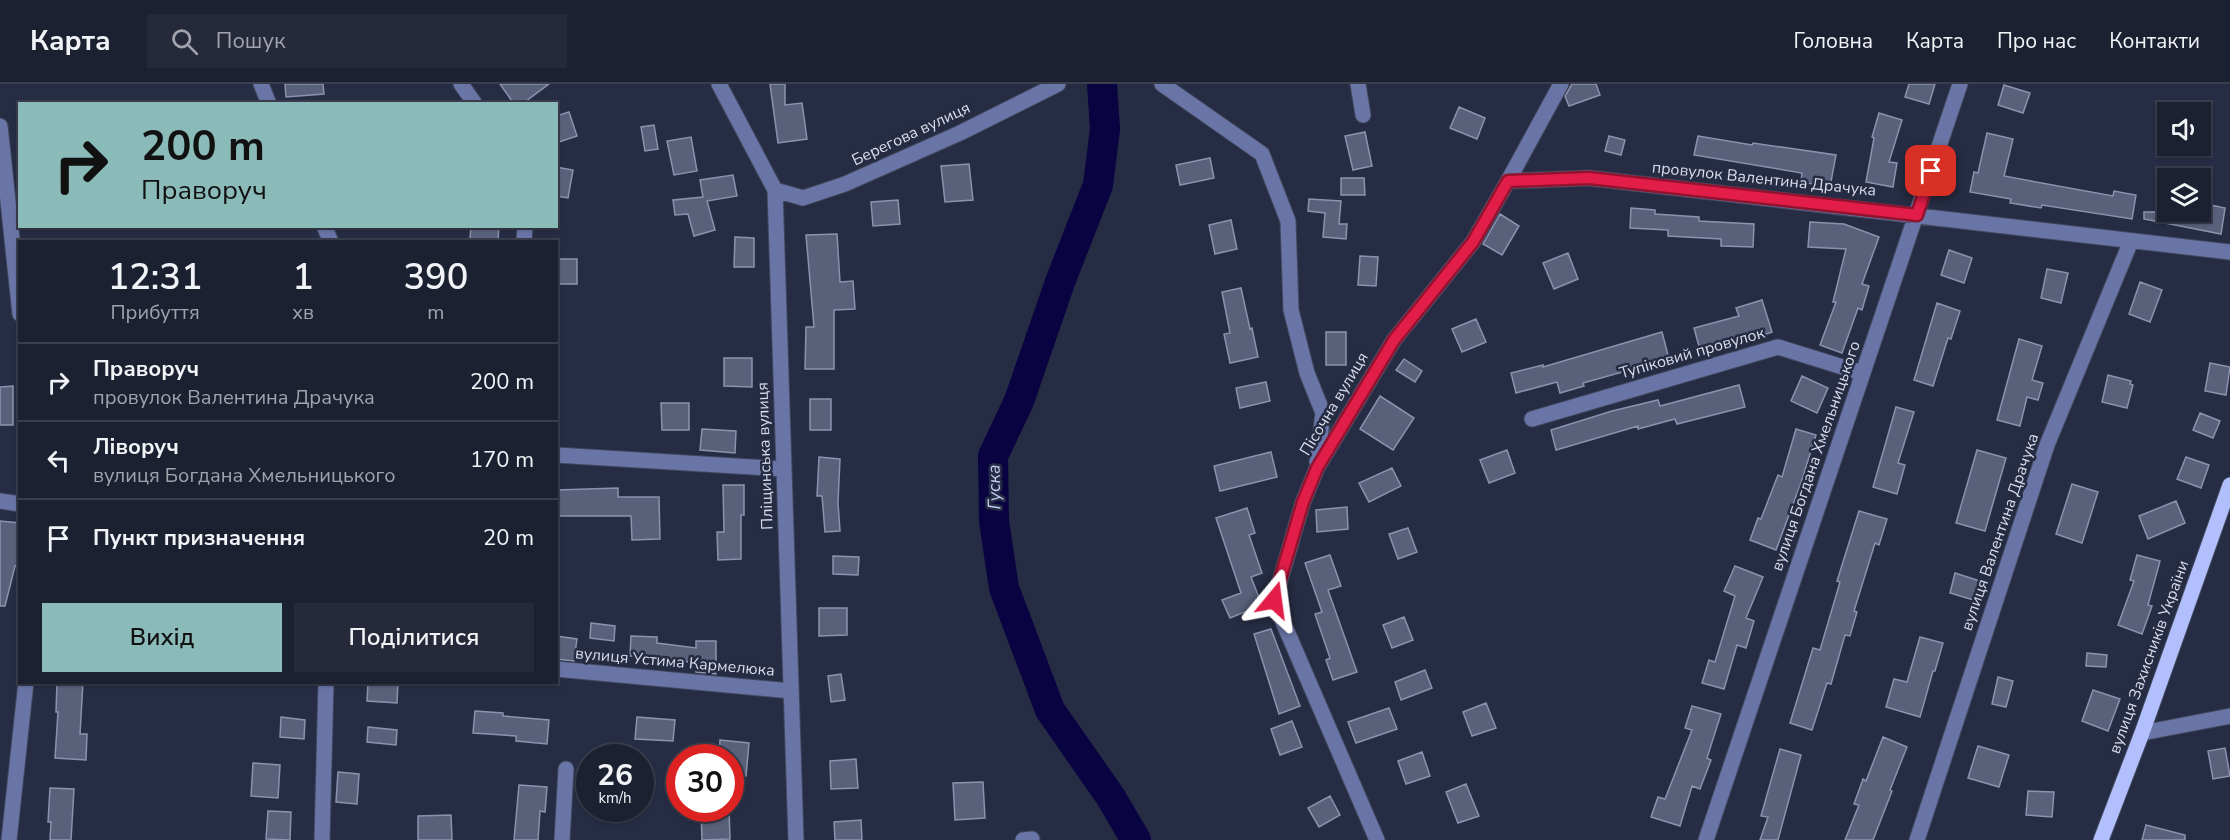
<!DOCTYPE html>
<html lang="uk">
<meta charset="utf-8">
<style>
:root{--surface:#1c2132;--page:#25293a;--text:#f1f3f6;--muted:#a0a3ac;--line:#3a3e4d;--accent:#8bbbb9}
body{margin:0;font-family:"Nunito Sans",sans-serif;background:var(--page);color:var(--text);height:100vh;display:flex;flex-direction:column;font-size:22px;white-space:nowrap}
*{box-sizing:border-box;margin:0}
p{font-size:20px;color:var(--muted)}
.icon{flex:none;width:33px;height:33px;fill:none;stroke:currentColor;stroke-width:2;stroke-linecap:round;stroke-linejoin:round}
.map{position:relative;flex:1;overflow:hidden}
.details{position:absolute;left:18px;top:156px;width:540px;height:444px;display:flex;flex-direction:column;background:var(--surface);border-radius:0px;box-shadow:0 2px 4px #0004,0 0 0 2px var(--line)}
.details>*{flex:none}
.hud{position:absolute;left:18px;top:18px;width:540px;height:126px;border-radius:0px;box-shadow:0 2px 4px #0004,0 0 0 2px var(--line);background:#8bbbb9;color:#111;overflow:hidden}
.fabs{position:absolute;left:2157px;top:18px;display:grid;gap:12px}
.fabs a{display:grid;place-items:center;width:54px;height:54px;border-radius:0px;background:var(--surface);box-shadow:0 2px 4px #0004,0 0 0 2px var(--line);font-size:30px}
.speed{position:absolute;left:576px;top:660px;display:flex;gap:12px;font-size:30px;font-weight:700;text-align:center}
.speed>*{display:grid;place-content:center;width:78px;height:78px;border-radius:50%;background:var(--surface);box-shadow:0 2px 4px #0004,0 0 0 2px var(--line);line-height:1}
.speed small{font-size:15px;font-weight:400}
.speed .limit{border:9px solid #d22;background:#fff;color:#111}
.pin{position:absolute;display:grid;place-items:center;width:51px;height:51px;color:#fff;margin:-26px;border-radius:12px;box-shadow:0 3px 9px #0006}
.me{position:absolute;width:66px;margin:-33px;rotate:16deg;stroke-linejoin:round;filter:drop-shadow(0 0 4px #0008)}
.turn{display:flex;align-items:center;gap:21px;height:126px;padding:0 24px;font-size:27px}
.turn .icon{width:78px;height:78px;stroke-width:2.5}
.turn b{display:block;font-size:42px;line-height:51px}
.eta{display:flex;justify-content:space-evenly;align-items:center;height:102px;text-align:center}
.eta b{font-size:36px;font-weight:600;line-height:42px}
.primary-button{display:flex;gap:12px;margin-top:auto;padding:12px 24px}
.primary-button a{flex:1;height:69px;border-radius:0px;background:var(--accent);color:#111;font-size:24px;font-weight:600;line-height:69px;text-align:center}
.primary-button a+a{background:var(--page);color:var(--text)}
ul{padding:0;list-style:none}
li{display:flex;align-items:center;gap:18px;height:78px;padding:0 24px;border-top:2px solid var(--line)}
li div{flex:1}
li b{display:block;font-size:22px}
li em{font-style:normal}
header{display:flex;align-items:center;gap:36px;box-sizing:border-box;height:84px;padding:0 30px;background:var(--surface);border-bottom:2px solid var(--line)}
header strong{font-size:28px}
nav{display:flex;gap:33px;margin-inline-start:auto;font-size:21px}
.search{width:420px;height:54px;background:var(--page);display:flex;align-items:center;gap:15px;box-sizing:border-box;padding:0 21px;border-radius:0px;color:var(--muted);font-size:22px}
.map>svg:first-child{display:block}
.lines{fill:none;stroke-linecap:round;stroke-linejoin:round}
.river{stroke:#090341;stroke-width:30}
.building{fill:#59607a;stroke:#8b92ae;stroke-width:1.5}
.minor-casing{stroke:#42485e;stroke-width:17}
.major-casing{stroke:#42485e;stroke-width:17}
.minor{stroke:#6975a6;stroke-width:15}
.major{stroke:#b1c0fc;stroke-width:15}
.route-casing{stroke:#92132f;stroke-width:15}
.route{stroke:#e11d48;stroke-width:10}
.labels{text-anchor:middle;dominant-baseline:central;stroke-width:5;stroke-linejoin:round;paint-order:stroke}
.street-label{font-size:16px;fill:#d8dceb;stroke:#262c43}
.water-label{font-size:18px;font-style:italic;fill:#c2cdf4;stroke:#262c43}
</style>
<header>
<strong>Карта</strong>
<div class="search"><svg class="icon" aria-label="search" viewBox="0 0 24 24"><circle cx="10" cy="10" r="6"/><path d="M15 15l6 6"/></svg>Пошук</div>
<nav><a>Головна</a><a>Карта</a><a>Про нас</a><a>Контакти</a></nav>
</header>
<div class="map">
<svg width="2230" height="756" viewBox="0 0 2230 756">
<rect width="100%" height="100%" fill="#262c43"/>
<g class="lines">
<path class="river" d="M 1102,0 L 1105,45 L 1098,101 L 1060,198 L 1019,317 L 993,372 L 994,437 L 1004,504 L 1050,626 L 1110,712 L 1136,756"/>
</g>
<path class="building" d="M 285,0 L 323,0 L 324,10 L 286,13 Z
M 500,0 L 549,0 L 522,20 L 514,20 Z
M 770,0 L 785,0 L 785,21 L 802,19 L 807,55 L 778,59 Z
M 1572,0 L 1596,0 L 1600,11 L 1569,22 L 1565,12 Z
M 1909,0 L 1935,0 L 1929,20 L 1905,13 Z
M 2004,1 L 2030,9 L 2023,29 L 1998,21 Z
M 1459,23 L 1485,34 L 1477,55 L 1450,44 Z
M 569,28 L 577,52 L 556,59 L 556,32 Z
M 1879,29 L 1902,36 L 1889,78 L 1897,79 L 1893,103 L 1866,98 L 1874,54 L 1872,53 Z
M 654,41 L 658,65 L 645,67 L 641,43 Z
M 1365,48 L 1372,82 L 1353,86 L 1345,52 Z
M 1987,49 L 2013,55 L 2004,92 L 2113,112 L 2114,107 L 2136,111 L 2132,135 L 2042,121 L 2041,124 L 2010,119 L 2011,115 L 1970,108 L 1974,88 L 1978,89 Z
M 1609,52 L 1625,56 L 1621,71 L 1605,67 Z
M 1698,52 L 1752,61 L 1753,59 L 1836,71 L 1830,103 L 1801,98 L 1802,89 L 1694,71 Z
M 691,53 L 697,87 L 674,91 L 667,57 Z
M 1210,74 L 1214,94 L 1180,101 L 1176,81 Z
M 969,80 L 973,116 L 945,118 L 941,82 Z
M 556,83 L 573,86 L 568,114 L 556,112 Z
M 733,91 L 737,112 L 707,117 L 715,146 L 694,152 L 688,130 L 675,131 L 673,116 L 703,113 L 700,96 Z
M 1341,94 L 1364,94 L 1365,111 L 1341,111 Z
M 1309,115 L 1341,117 L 1339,140 L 1347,140 L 1346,155 L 1323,153 L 1325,129 L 1308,127 Z
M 898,116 L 900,140 L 873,142 L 871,118 Z
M 2211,121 L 2225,124 L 2221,150 L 2144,135 L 2144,128 L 2209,128 Z
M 1631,124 L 1655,126 L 1655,130 L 1699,133 L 1699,137 L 1754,140 L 1753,163 L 1721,162 L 1721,155 L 1668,152 L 1668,146 L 1630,144 Z
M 1500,130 L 1519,142 L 1502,171 L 1483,160 Z
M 1231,136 L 1237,165 L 1215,170 L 1209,141 Z
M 1810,138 L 1844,140 L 1879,153 L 1862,200 L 1869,202 L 1862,226 L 1858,224 L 1842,269 L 1820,261 L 1836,218 L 1833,218 L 1846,165 L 1808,163 Z
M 471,142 L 499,142 L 498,157 L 470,155 Z
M 837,150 L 840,198 L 853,197 L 855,225 L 834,226 L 834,285 L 805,285 L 806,243 L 814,243 L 806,151 Z
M 735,153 L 754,154 L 754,183 L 734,183 Z
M 1949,166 L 1972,174 L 1964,199 L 1941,191 Z
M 1568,169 L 1578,195 L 1554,205 L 1543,179 Z
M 1360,172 L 1378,173 L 1376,202 L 1358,201 Z
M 556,175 L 577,175 L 577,200 L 556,200 Z
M 2047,185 L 2068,189 L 2061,219 L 2041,214 Z
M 2140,198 L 2162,206 L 2150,238 L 2129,230 Z
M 1241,204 L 1250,245 L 1252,244 L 1258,273 L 1230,279 L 1224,250 L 1230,249 L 1222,208 Z
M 1762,216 L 1772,248 L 1747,257 L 1746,253 L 1700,266 L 1694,244 L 1739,232 L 1736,224 Z
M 1937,219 L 1960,227 L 1951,255 L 1948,254 L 1933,302 L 1914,296 Z
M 1476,235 L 1486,258 L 1462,268 L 1452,245 Z
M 1326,248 L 1346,248 L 1346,281 L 1326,281 Z
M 1662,248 L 1669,275 L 1583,299 L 1584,302 L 1560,309 L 1557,298 L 1516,309 L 1511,289 L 1543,281 L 1543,283 Z
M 2019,255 L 2042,262 L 2032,296 L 2043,299 L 2038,316 L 2027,313 L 2020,342 L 1997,336 Z
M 724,274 L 752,274 L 752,303 L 724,302 Z
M 1404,275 L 1422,287 L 1415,298 L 1396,286 Z
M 2210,279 L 2230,283 L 2226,311 L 2205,307 Z
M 2108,291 L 2131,297 L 2130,300 L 2133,301 L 2127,324 L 2102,318 Z
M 1802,292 L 1828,304 L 1817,329 L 1791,317 Z
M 1266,298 L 1270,317 L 1240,324 L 1236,304 Z
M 1739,301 L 1745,323 L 1677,340 L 1675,335 L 1638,345 L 1638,342 L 1556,366 L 1551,346 L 1612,327 L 1658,316 L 1660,322 Z
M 13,302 L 13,341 L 0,341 L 0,303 Z
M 1380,312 L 1414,334 L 1393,366 L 1360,345 Z
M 810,315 L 831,315 L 831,346 L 810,346 Z
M 661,319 L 689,319 L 689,346 L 662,346 Z
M 1896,323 L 1914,328 L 1898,379 L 1905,381 L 1897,410 L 1873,403 Z
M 2200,329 L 2220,337 L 2213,354 L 2193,346 Z
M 702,345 L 736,347 L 735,369 L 700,366 Z
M 1796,345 L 1816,351 L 1801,399 L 1776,466 L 1750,456 L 1758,434 L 1761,435 L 1778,391 L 1782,393 Z
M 1507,366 L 1515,389 L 1489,399 L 1480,376 Z
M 1977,366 L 2006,374 L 1985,447 L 1956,439 Z
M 1271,368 L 1277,393 L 1220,407 L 1214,382 Z
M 819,373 L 840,375 L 838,419 L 840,447 L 825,448 L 822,412 L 817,412 Z
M 2186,373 L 2209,381 L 2201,404 L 2177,395 Z
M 1392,384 L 1401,402 L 1369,418 L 1359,399 Z
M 2072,400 L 2098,408 L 2082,459 L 2056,450 Z
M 723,401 L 744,401 L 744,431 L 741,431 L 741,475 L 718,476 L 717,448 L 724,448 Z
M 618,404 L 618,413 L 659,413 L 660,455 L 632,456 L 631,432 L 556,432 L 556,406 Z
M 2176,417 L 2185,439 L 2148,455 L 2139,432 Z
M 1347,423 L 1348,445 L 1317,448 L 1316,426 Z
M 1247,424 L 1255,449 L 1249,451 L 1262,489 L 1251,493 L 1262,521 L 1230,534 L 1222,516 L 1241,509 L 1216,434 Z
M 1859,427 L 1887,435 L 1879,461 L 1875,459 L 1854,527 L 1857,528 L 1850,552 L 1845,551 L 1831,600 L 1827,599 L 1812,646 L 1790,639 L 1813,564 L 1820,566 L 1840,498 L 1837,497 Z
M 0,437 L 20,439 L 18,482 L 15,482 L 5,522 L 0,522 Z
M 1408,444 L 1417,468 L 1398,475 L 1389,450 Z
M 1330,471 L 1341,502 L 1328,506 L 1357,588 L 1333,596 L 1326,576 L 1330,574 L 1315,530 L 1322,528 L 1305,479 Z
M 2137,471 L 2160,477 L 2148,521 L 2152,522 L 2142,550 L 2118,541 L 2134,497 L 2130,496 Z
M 833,472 L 859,473 L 858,491 L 833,490 Z
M 1735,482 L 1763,493 L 1746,534 L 1754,537 L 1746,564 L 1737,561 L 1724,605 L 1702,599 L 1709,576 L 1715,578 L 1735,512 L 1724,507 Z
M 1955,489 L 1983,498 L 1977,517 L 1950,509 Z
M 819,524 L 847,524 L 847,551 L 819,552 Z
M 1404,533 L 1413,556 L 1392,564 L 1383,541 Z
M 591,539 L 615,542 L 614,557 L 590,554 Z
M 1271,545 L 1300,622 L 1279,630 L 1254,550 Z
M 556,552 L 577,555 L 574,577 L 556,575 Z
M 631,552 L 657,553 L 657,559 L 696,564 L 696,557 L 716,557 L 716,590 L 696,588 L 696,579 L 668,575 L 668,573 L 630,572 Z
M 1920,553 L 1943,559 L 1935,587 L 1933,587 L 1920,633 L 1886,623 L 1894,595 L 1907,598 Z
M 2087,569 L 2107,571 L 2106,583 L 2086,582 Z
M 1425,586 L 1432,604 L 1401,616 L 1395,598 Z
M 841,590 L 845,616 L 831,618 L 828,592 Z
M 1998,593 L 2013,597 L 2006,623 L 1992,620 Z
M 57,598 L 83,598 L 80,650 L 87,650 L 86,676 L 55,674 L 58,628 L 56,628 Z
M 368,598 L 398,598 L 397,619 L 367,617 Z
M 2093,606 L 2120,615 L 2108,647 L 2082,637 Z
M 1486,619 L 1496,644 L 1472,652 L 1463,628 Z
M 1692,622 L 1721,630 L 1707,674 L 1711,676 L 1700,705 L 1692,702 L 1680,742 L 1651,733 L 1658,713 L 1665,715 L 1692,646 L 1685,644 Z
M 1389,624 L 1397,645 L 1356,659 L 1348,638 Z
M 475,627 L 503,629 L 503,632 L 549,636 L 547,660 L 516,657 L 516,652 L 473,649 Z
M 281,633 L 305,636 L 304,655 L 280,653 Z
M 637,633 L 675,636 L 673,657 L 635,655 Z
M 1292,637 L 1302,663 L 1280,671 L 1271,645 Z
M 368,643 L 397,646 L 396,661 L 367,658 Z
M 1883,653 L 1907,663 L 1890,706 L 1892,707 L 1873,756 L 1845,756 L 1859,721 L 1854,720 L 1863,695 L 1866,697 Z
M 720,656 L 749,659 L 746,692 L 730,690 L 730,674 L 719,674 Z
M 1978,662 L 2009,671 L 1999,703 L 1968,694 Z
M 2225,664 L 2230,692 L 2213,695 L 2208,667 Z
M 1780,665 L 1801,671 L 1778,756 L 1760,756 L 1768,733 L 1761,732 Z
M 1422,668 L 1430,692 L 1406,700 L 1398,677 Z
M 856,675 L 858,704 L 831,705 L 830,677 Z
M 253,679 L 280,681 L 278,714 L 251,712 Z
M 338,688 L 359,690 L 357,720 L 336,718 Z
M 983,698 L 985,734 L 955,736 L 953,699 Z
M 1466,700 L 1479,732 L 1458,739 L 1446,708 Z
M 519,701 L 547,703 L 545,728 L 540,727 L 538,756 L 514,756 Z
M 50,704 L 74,705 L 71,756 L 50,756 L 51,738 L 48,738 Z
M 2028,707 L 2054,708 L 2052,733 L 2026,731 Z
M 1330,712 L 1340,731 L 1319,743 L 1308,724 Z
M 729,724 L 730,755 L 702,756 L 701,726 Z
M 268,727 L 291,728 L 290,756 L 266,755 Z
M 451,731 L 452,756 L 418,756 L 418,732 Z
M 861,736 L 862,756 L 835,756 L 834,738 Z
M 2146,741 L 2185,751 L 2185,756 L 2142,756 Z"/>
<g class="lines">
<g class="minor-casing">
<path id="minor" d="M 261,0 L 269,20
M 461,0 L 475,20
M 719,0 L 775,106 L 796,756
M 1162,0 L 1262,70 L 1288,137 L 1291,226 L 1307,289 L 1323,329 L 1317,378
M 1358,0 L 1363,31
M 0,42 L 20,230
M 1508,97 L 1589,94 L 2230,168
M 775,106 L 803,114 L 845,100 L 960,49 L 1058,0
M 324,142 L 331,158
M 524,158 L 525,142
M 1532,335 L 1778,263 L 1862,289
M 556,371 L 784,385
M 0,417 L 20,420
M 556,585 L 791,607
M 2142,649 L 2230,632
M 9,756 L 26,598
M 322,756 L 326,598
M 562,756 L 566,685
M 1023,756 L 1032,755
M 1377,756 L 1274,517 L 1303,418 L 1317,384 L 1394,256 L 1473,158 L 1508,97 L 1561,0
M 1706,756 L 1960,0
M 1917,756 L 2047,361 L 2131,157"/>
</g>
<g class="major-casing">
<path id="major" d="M 2101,756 L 2142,649 L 2230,401"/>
</g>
<use href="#minor" class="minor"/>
<use href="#major" class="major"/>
</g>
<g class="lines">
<g class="route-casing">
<path id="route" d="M 1274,516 L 1303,418 L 1317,384 L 1394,256 L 1473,158 L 1508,97 L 1589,94 L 1917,131 L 1931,87"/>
</g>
<use href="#route" class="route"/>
</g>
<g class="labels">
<g class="street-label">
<text transform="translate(911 50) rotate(-25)">Берегова вулиця</text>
<text transform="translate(1764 95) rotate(6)">провулок Валентина Драчука</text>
<text transform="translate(1692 269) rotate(-16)">Тупіковий провулок</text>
<text transform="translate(1334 320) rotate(-59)">Пісочна вулиця</text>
<text transform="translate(765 372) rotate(-92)">Пліщинська вулиця</text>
<text transform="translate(1816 372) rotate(-71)">вулиця Богдана Хмельницького</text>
<text transform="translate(2000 448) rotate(-71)">вулиця Валентина Драчука</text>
<text transform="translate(2149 573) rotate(-70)">вулиця Захисників України</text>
<text transform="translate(675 578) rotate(5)">вулиця Устима Кармелюка</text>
</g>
<g class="water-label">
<text transform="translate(994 403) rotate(-91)">Гуска</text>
</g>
</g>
</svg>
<div class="fabs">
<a><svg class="icon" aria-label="sound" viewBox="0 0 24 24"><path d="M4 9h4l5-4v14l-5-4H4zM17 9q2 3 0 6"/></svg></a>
<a><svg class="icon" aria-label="layers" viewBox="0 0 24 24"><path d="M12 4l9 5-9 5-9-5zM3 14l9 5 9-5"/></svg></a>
</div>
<div class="speed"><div>26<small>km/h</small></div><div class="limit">30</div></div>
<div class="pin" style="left:1931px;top:87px;background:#d93025"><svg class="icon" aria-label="arrive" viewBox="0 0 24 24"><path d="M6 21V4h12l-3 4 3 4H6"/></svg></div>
<svg class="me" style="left:1274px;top:516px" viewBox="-20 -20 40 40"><path d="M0-17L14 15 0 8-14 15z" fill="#e11d48" stroke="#fff" stroke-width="4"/></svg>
<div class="hud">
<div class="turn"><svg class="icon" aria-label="right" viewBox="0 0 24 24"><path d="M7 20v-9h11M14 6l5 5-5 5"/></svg><div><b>200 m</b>Праворуч</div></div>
</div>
<section class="details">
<div class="eta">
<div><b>12:31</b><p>Прибуття</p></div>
<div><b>1</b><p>хв</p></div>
<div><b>390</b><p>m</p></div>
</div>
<ul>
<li><svg class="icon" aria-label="right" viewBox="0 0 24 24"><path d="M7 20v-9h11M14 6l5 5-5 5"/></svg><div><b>Праворуч</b><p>провулок Валентина Драчука</p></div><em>200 m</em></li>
<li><svg class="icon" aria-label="left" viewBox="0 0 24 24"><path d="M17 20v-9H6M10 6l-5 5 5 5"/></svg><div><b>Ліворуч</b><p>вулиця Богдана Хмельницького</p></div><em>170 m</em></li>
<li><svg class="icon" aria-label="arrive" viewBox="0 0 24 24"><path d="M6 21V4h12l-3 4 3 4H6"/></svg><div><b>Пункт призначення</b></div><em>20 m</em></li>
</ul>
<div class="primary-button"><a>Вихід</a><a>Поділитися</a></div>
</section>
</div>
